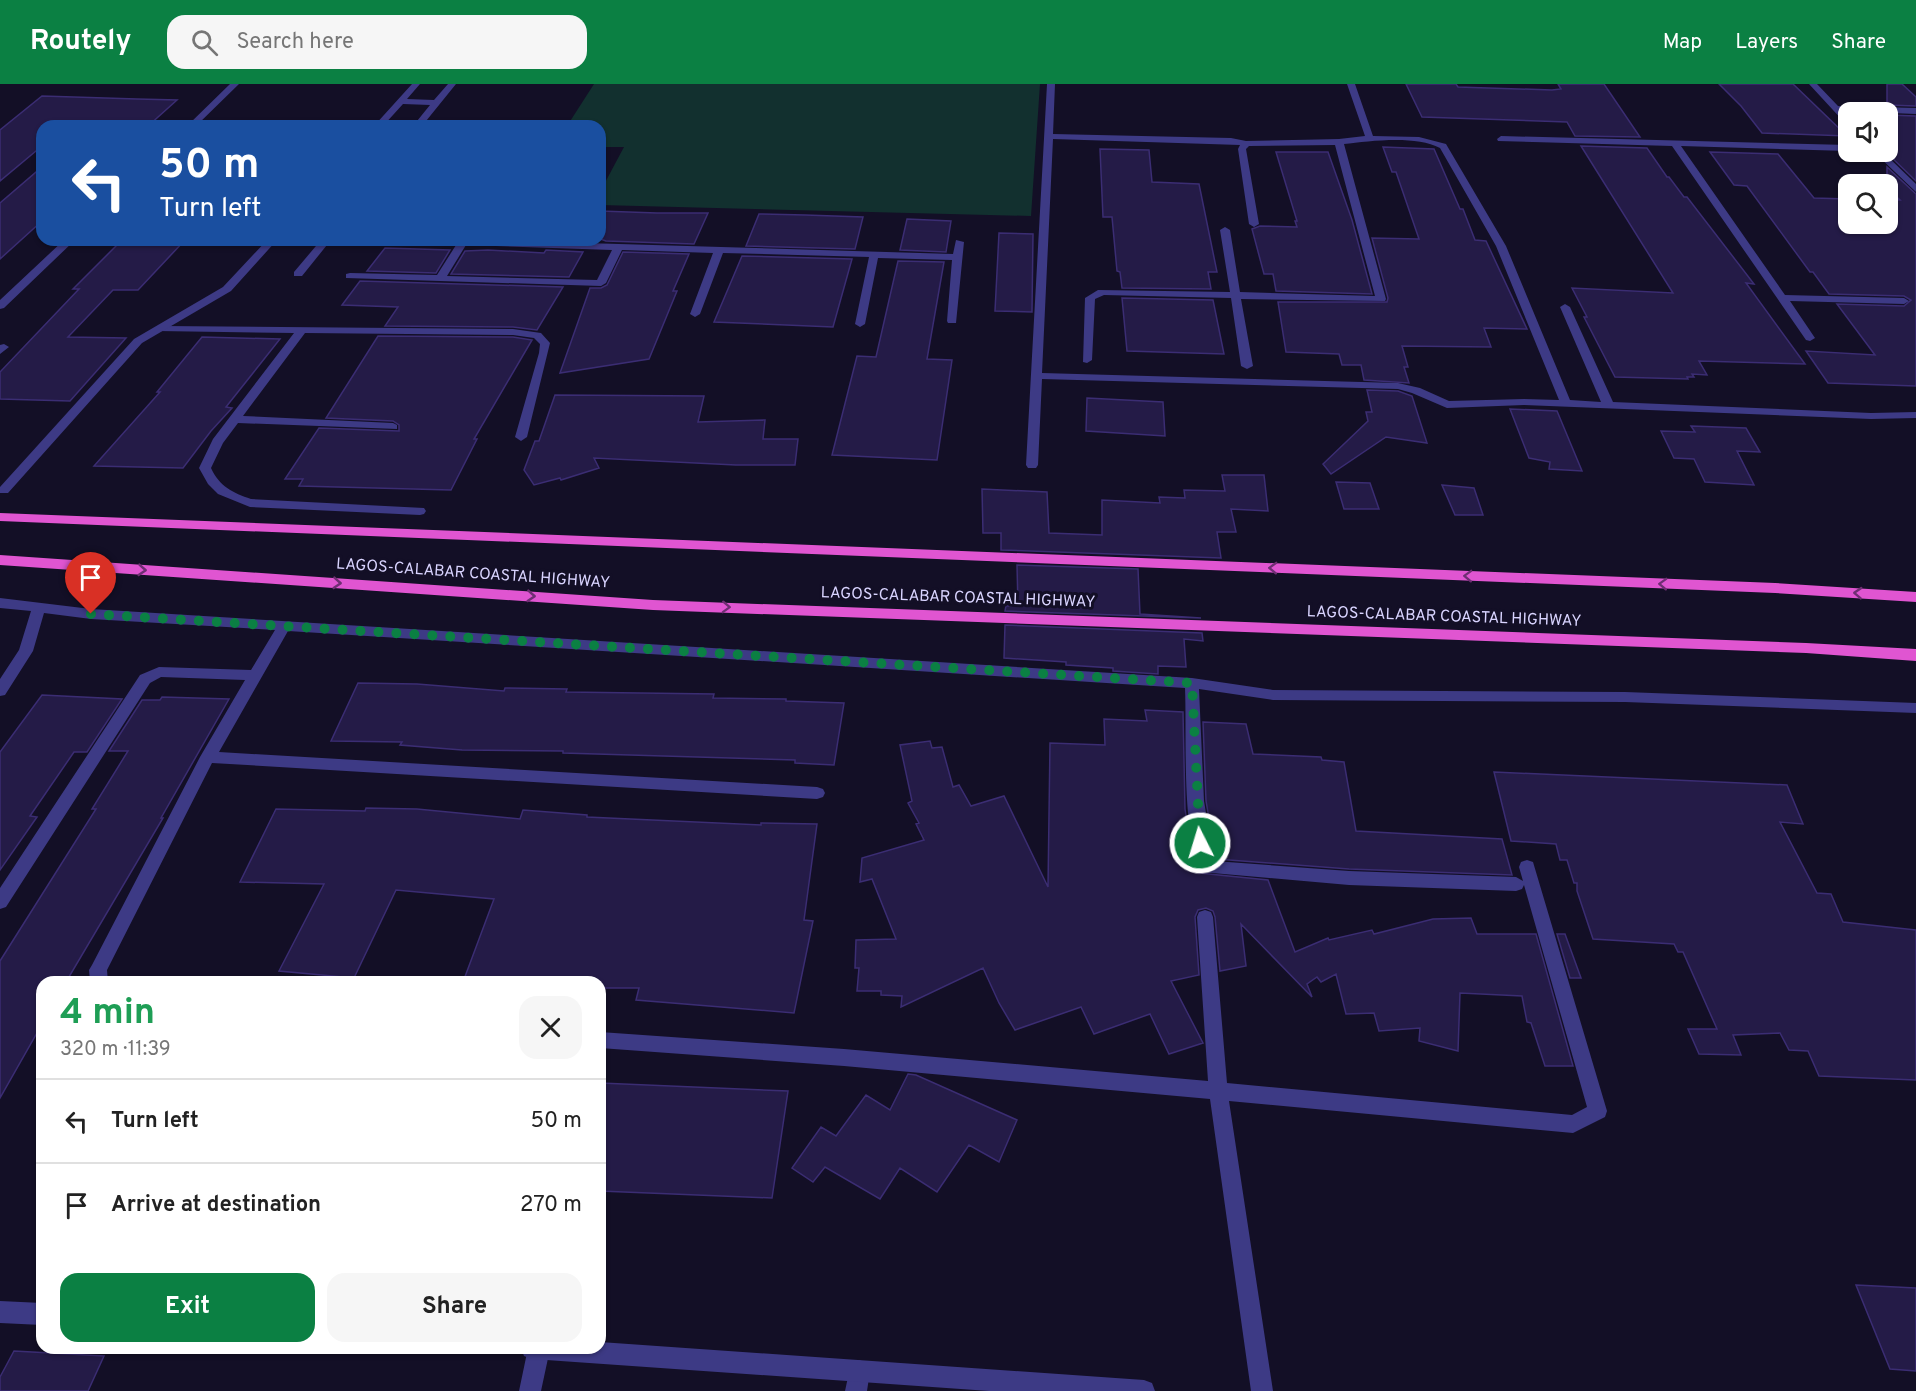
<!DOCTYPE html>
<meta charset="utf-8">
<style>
:root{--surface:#fff;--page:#f6f6f6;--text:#222;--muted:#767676;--line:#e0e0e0;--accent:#0b8043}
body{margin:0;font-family:Overpass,sans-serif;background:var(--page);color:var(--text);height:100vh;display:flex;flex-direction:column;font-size:22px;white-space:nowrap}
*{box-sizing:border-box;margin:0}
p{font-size:20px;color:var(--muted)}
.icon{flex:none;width:33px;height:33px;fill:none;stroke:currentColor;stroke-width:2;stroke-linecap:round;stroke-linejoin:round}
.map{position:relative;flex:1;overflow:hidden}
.side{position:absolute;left:36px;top:892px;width:570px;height:378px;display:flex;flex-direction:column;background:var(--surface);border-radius:18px;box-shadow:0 2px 4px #0004}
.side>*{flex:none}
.top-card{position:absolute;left:36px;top:36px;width:570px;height:126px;border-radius:18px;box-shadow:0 2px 4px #0004;background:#1a4fa0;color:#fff;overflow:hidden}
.buttons{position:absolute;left:1838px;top:18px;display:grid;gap:12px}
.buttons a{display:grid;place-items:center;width:60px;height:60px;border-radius:12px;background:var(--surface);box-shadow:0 2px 4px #0004;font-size:30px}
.pin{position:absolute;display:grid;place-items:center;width:51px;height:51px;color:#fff;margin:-62px -26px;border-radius:50% 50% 50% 0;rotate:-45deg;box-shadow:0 0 6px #0007}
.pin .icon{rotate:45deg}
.me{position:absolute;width:66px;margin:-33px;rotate:355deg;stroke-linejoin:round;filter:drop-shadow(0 0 4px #0008)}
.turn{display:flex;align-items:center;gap:21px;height:126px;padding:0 24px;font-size:27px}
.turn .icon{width:78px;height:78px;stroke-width:2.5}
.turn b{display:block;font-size:42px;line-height:51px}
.round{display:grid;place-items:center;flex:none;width:63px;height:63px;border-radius:18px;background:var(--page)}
.overview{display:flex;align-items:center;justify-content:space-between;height:102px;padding:0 24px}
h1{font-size:36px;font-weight:700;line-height:45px;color:#1e9e55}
.action{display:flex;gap:12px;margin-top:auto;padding:12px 24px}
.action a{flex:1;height:69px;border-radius:18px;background:var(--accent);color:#fff;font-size:24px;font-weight:700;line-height:69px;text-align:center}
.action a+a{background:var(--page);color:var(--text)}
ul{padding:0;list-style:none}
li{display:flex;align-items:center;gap:18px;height:84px;padding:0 24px;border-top:2px solid var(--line)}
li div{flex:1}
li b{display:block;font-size:22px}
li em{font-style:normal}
header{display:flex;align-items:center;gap:36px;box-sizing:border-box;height:84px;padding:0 30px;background:var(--accent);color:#fff}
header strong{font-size:28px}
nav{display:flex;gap:33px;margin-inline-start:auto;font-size:21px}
.search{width:420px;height:54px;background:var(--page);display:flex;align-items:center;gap:15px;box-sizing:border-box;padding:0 21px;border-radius:18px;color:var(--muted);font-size:22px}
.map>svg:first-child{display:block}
.green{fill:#12302f}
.building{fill:#241b47;stroke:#3b2d73;stroke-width:1.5}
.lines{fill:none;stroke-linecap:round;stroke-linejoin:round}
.service{fill:#3d3a85;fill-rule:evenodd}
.minor{fill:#3d3a85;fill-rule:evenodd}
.trunk{fill:#e055d1;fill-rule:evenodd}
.oneway{stroke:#6f2e73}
.route{stroke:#0b8043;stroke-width:10;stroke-dasharray:0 18}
.labels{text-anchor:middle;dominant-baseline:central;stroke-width:6;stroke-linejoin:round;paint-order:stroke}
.street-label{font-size:16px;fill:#d9d4ff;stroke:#130f26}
</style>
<header>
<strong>Routely</strong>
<div class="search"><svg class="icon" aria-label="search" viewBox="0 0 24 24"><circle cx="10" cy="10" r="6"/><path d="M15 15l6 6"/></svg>Search here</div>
<nav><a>Map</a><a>Layers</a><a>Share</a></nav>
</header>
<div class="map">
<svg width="1916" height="1307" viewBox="0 0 1916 1307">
<rect width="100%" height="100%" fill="#130f26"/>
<path class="green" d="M 594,0 L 1040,0 L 1031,132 L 600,121 L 600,108 L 624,63 L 600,63 L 600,42 L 567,42 Z"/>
<path class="building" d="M 1406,0 L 1456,0 L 1458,3 L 1552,6 L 1561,5 L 1558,0 L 1604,0 L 1640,53 L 1575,52 L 1567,38 L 1422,33 Z
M 1719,0 L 1793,0 L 1847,52 L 1762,49 L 1741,22 Z
M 1887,0 L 1902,0 L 1916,13 L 1916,22 L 1887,21 Z
M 42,12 L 137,15 L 177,16 L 148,42 L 42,42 L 42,62 L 0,97 L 0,46 Z
M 1887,31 L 1916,32 L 1916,97 L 1887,69 Z
M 1581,62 L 1647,64 L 1667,93 L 1669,93 L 1684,113 L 1687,113 L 1754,200 L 1746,199 L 1805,280 L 1699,277 L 1707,291 L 1692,290 L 1694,293 L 1687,293 L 1688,295 L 1615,293 L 1584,233 L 1587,233 L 1572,204 L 1673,209 Z
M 1383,63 L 1434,65 L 1460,125 L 1463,125 L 1475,156 L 1486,157 L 1527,245 L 1484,244 L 1491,263 L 1402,262 L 1408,283 L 1404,283 L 1409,299 L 1364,296 L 1361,281 L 1342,281 L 1339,270 L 1286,268 L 1278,218 L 1387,218 L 1388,214 L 1372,154 L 1419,155 L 1396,88 L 1392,88 Z
M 1100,65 L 1149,66 L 1152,98 L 1199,100 L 1217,188 L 1208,188 L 1211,205 L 1122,204 L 1120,188 L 1117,187 L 1112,133 L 1103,133 Z
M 1276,68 L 1328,68 L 1352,136 L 1372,210 L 1276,207 L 1273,190 L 1264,190 L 1252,145 L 1260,142 L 1297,143 L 1295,137 L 1297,137 Z
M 1710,68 L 1778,70 L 1814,114 L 1848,115 L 1848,140 L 1887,140 L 1887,116 L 1900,116 L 1887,104 L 1887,83 L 1916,110 L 1916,302 L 1828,299 L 1806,267 L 1875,271 L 1837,220 L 1904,222 L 1911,216 L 1904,212 L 1829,210 L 1813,188 L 1810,188 L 1747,102 L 1734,101 Z
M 42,83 L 42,137 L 0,175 L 0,119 Z
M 600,127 L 657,129 L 708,129 L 694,160 L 606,157 L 600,155 Z
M 759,130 L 805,131 L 863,133 L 855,165 L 746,162 Z
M 907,135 L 951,137 L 946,168 L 900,166 Z
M 999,149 L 1033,150 L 1032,228 L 995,227 Z
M 122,156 L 185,156 L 138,206 L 113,206 L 68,253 L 126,254 L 70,317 L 0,315 L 0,288 L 79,205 L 73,205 Z
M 385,164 L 450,166 L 436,189 L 367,187 Z
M 488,166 L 544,169 L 546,166 L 583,168 L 569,193 L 451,190 L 465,167 Z
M 623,168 L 689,170 L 673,207 L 677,207 L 649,275 L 560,289 L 590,204 L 601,204 L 607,201 Z
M 742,172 L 852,175 L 833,243 L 714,238 Z
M 898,177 L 944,178 L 927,275 L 952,276 L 937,376 L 832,371 L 857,272 L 876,273 Z
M 360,197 L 563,203 L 537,246 L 513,243 L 385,242 L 398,223 L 342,221 Z
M 1122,214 L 1213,216 L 1224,270 L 1127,267 Z
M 378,252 L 513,253 L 532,256 L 474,355 L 477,355 L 451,406 L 299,402 L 303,395 L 285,395 L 319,344 L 399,347 L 399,341 L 393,337 L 326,334 Z
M 202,253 L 280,255 L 226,323 L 232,324 L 211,347 L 183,384 L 94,382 L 160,308 L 157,308 Z
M 1367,306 L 1398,307 L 1412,312 L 1427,359 L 1386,353 L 1331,390 L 1323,380 L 1368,337 L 1366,328 L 1372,328 Z
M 555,311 L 704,312 L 698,338 L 765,336 L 763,355 L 798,355 L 795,381 L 736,381 L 594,374 L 599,384 L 561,396 L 560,394 L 534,401 L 524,386 L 535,357 L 539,357 Z
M 1087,314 L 1163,318 L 1165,352 L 1086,347 Z
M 1510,325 L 1557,327 L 1582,387 L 1549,385 L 1550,378 L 1529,374 Z
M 1691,342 L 1746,344 L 1760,368 L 1737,367 L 1754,401 L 1705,398 L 1694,375 L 1674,374 L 1661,347 L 1695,348 Z
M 1222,391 L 1264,391 L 1268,427 L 1231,425 L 1236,448 L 1217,448 L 1221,474 L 1001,466 L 1001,449 L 983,449 L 982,405 L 1047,408 L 1049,449 L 1102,451 L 1102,416 L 1160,419 L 1159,413 L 1185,414 L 1184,406 L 1225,407 Z
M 1336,398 L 1370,399 L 1379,425 L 1344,425 Z
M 1442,401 L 1474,404 L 1483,431 L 1455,431 Z
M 1017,481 L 1138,485 L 1140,530 L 1201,534 L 1005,527 L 1006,522 L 1018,522 Z
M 1005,541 L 1202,549 L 1203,557 L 1184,555 L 1186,583 L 1158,582 L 1158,590 L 1113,587 L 1113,584 L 1066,581 L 1066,578 L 1004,574 Z
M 358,599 L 417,600 L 504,607 L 505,604 L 567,605 L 566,608 L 714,610 L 713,614 L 786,615 L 786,617 L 844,619 L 834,681 L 795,679 L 795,676 L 563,669 L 563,667 L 462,666 L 400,661 L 402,658 L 331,657 Z
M 42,611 L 122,615 L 87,668 L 74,668 L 30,732 L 37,733 L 0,786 L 0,668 Z
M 162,613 L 229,615 L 161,734 L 163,734 L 66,898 L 42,898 L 42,940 L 0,1014 L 0,877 L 96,725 L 92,725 L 128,667 L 109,667 L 142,616 L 160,616 Z
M 1145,626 L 1183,628 L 1185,725 L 1192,771 L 1199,789 L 1268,796 L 1295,868 L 1328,854 L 1329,856 L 1372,846 L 1374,850 L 1433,835 L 1471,834 L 1477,850 L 1536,850 L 1573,982 L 1545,982 L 1531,939 L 1527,938 L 1522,912 L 1460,909 L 1458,967 L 1419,957 L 1420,944 L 1379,947 L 1374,929 L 1346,930 L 1336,890 L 1321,898 L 1317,893 L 1307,900 L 1312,913 L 1241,840 L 1246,882 L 1220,887 L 1215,833 L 1213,827 L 1206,824 L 1198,826 L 1195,833 L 1199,891 L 1171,897 L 1203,959 L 1169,970 L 1150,930 L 1094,950 L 1081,923 L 1015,946 L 999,919 L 983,884 L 901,923 L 902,912 L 881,911 L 881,907 L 857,907 L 859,884 L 855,884 L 856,856 L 896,855 L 872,795 L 860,798 L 862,774 L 924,756 L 916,740 L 919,739 L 908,719 L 912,717 L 900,661 L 930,657 L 932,664 L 942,663 L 953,703 L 959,701 L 971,722 L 1004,712 L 1048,803 L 1050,659 L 1105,661 L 1104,635 L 1147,637 Z
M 1203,638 L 1246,640 L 1253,670 L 1321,673 L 1322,676 L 1344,678 L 1356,747 L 1502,755 L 1512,791 L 1349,785 L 1216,775 L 1206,717 Z
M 1494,688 L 1787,701 L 1803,740 L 1780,738 L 1817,809 L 1831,810 L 1843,838 L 1916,846 L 1916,996 L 1819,992 L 1808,967 L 1789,966 L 1780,949 L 1733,951 L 1741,971 L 1699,970 L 1688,945 L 1717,945 L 1683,868 L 1678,868 L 1674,860 L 1593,855 L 1577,807 L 1577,799 L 1574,799 L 1567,776 L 1560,776 L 1556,760 L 1511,757 Z
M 366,724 L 417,725 L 520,735 L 523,726 L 587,731 L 587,733 L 761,741 L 761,739 L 817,740 L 804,836 L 813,837 L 794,929 L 636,916 L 639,904 L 600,904 L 600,898 L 463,898 L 494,815 L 396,806 L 354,894 L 279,887 L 324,800 L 240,798 L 276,725 L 365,727 Z
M 1557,850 L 1565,850 L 1581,894 L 1570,894 Z
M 908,990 L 916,991 L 1017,1036 L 999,1078 L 969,1061 L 937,1108 L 900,1084 L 880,1115 L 825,1083 L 813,1098 L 792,1084 L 821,1043 L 836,1052 L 866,1011 L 890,1026 Z
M 600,999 L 788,1007 L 772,1114 L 600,1107 Z
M 1856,1201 L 1916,1204 L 1916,1287 L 1890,1285 Z
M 14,1267 L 104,1272 L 88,1307 L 0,1307 L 0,1293 Z"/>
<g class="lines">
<path class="service" d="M 161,242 L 513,245 L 541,249 L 550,259 L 527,353 L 521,357 L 515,353 L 539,269 L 540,260 L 534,254 L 513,251 L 305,249 L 243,332 L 393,339 L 397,341 L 397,345 L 238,339 L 223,359 L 211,384 C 219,402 233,409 251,415 L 424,424 L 426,427 L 424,430 L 420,431 L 250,423 L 218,410 L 208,400 L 199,384 L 213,355 L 294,249 L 157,247 L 157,243 Z
M 4,260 L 9,263 L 0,270 L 0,261 Z
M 528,1264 L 550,1265 L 541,1307 L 519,1307 Z
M 859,1276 L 867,1279 L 870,1287 L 867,1307 L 845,1307 L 851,1279 Z"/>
<path class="minor" d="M 230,0 L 239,0 L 196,42 L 187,42 Z
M 412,0 L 420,0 L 407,15 L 434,16 L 448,0 L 456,0 L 422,42 L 413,42 L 430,21 L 403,20 L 383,42 L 374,42 Z
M 1047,0 L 1055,0 L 1053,50 L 1231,54 L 1246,57 L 1339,55 L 1365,52 L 1347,0 L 1355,0 L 1373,52 L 1419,53 L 1446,60 L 1506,162 L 1570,316 L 1601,318 L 1560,223 L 1565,220 L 1570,223 L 1613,318 L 1871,329 L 1916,328 L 1916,334 L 1871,335 L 1524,321 L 1447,324 L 1412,309 L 1398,305 L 1042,295 L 1038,381 L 1036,384 L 1028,384 L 1026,381 ZM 1053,55 L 1240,61 L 1238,65 L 1249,140 L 1254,143 L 1259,140 L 1246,65 L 1249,62 L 1335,61 L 1375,212 L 1240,208 L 1230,146 L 1225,143 L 1220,146 L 1230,208 L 1098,206 L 1085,214 L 1083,278 L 1087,279 L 1092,276 L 1095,215 L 1104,211 L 1231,214 L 1241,282 L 1247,285 L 1253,282 L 1241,215 L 1385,217 L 1386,215 L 1344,60 C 1370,57 1416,51 1440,64 L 1496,162 L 1559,316 L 1524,315 L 1449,317 L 1420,304 L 1398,299 L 1042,289 Z
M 1809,0 L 1817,0 L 1838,22 L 1916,24 L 1916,30 L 1843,27 L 1848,32 L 1848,40 L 1845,39 Z
M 1501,52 L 1848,61 L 1848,67 L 1681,62 L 1785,211 L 1904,214 L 1909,217 L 1904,220 L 1790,217 L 1815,254 L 1810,257 L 1806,256 L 1672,62 L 1498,57 L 1497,55 Z
M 1874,68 L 1883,68 L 1916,100 L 1916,108 Z
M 64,156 L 75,156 L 4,224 L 0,225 L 0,216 Z
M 267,156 L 277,156 L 231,207 L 142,259 L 8,409 L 0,409 L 0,403 L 134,255 L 223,203 Z
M 321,156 L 331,156 L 302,192 L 294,192 L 294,188 Z
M 383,156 L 486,156 L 953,170 L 956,156 L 964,158 L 956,239 L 948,239 L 947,237 L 952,176 L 878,174 L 865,240 L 860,243 L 855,240 L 869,173 L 723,169 L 700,230 L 695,233 L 690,230 L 713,169 L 622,166 L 606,199 L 601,202 L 346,194 L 346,190 L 350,189 L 437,191 L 456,161 L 388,159 ZM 466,161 L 612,166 L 597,196 L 447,192 Z
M 0,514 L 91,525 L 1192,594 L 1273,606 L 1625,608 L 1916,619 L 1916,629 L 1625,618 L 1273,616 L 1199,605 L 1204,717 L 1214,777 L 1349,787 L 1516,793 L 1523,797 L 1519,783 L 1521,778 L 1527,776 L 1533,778 L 1607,1027 L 1605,1033 L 1573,1049 L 1229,1017 L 1273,1307 L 1251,1307 L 1210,1015 L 844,982 L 600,964 L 600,948 L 844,965 L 1208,997 L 1197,833 L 1199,828 L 1205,826 L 1211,828 L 1213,833 L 1227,999 L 1572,1031 L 1587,1023 L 1524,801 L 1522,805 L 1516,807 L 1349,801 L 1201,788 C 1181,748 1187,651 1185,604 L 288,547 L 219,668 L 817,703 L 823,705 L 825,709 L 823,713 L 817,715 L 212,679 L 107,886 L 108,898 L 90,898 L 89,886 L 92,881 L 200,673 L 245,596 L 161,593 L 150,599 L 6,823 L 0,825 L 0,804 L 140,591 L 159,583 L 251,586 L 275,546 L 91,535 L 44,529 L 33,567 L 5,611 L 0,612 L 0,595 L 19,566 L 31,527 L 0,524 Z
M 0,1217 L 42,1219 L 42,1241 L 0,1239 Z
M 600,1258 L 1144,1296 L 1152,1299 L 1155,1307 L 989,1307 L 532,1275 L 524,1272 L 521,1264 L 600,1264 Z"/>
<path class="trunk" d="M 0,429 L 1775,499 L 1916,508 L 1916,518 L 1775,509 L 0,437 Z
M 0,471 L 653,516 L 1806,559 L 1916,565 L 1916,577 L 1806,569 L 653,526 L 0,481 Z"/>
</g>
<defs><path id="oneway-chevron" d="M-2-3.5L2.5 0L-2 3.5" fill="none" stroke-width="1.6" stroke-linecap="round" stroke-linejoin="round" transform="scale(1.5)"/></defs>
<g class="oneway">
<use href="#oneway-chevron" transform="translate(1273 484) rotate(-178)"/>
<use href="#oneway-chevron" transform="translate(142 486) rotate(4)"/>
<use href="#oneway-chevron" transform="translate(1468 492) rotate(-178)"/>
<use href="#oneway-chevron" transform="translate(337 499) rotate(4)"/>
<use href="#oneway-chevron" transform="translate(1663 500) rotate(-178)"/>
<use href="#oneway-chevron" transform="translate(1858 509) rotate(-177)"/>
<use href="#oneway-chevron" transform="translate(531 512) rotate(4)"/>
<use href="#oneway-chevron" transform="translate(726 523) rotate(2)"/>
</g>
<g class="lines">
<path class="route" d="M 91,530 L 1192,599 L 1200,759"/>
</g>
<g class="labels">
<g class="street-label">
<text transform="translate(473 490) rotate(4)">LAGOS-CALABAR COASTAL HIGHWAY</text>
<text transform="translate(958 514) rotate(2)">LAGOS-CALABAR COASTAL HIGHWAY</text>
<text transform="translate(1444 533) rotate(2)">LAGOS-CALABAR COASTAL HIGHWAY</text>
</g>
</g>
</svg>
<div class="buttons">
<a><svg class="icon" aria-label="sound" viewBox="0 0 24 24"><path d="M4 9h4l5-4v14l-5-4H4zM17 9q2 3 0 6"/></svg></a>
<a><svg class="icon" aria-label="search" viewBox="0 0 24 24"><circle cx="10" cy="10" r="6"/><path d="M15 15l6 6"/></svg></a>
</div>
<div class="pin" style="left:91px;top:530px;background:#d93025"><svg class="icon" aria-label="arrive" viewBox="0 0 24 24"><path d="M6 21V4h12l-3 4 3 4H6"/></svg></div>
<svg class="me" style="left:1200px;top:759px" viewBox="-20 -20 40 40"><circle r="17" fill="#0b8043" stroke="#fff" stroke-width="3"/><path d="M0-11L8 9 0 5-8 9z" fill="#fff"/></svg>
<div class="top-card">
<div class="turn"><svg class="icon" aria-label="left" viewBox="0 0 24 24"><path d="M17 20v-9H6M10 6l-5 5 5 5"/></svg><div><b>50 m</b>Turn left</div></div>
</div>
<section class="side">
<div class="overview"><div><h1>4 min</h1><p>320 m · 11:39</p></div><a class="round"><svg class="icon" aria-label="close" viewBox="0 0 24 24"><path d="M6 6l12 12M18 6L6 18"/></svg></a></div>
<ul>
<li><svg class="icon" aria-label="left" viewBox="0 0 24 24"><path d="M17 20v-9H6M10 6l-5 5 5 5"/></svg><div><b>Turn left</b></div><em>50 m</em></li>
<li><svg class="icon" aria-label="arrive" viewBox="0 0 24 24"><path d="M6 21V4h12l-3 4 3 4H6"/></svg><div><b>Arrive at destination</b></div><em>270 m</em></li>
</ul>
<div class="action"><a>Exit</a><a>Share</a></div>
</section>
</div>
